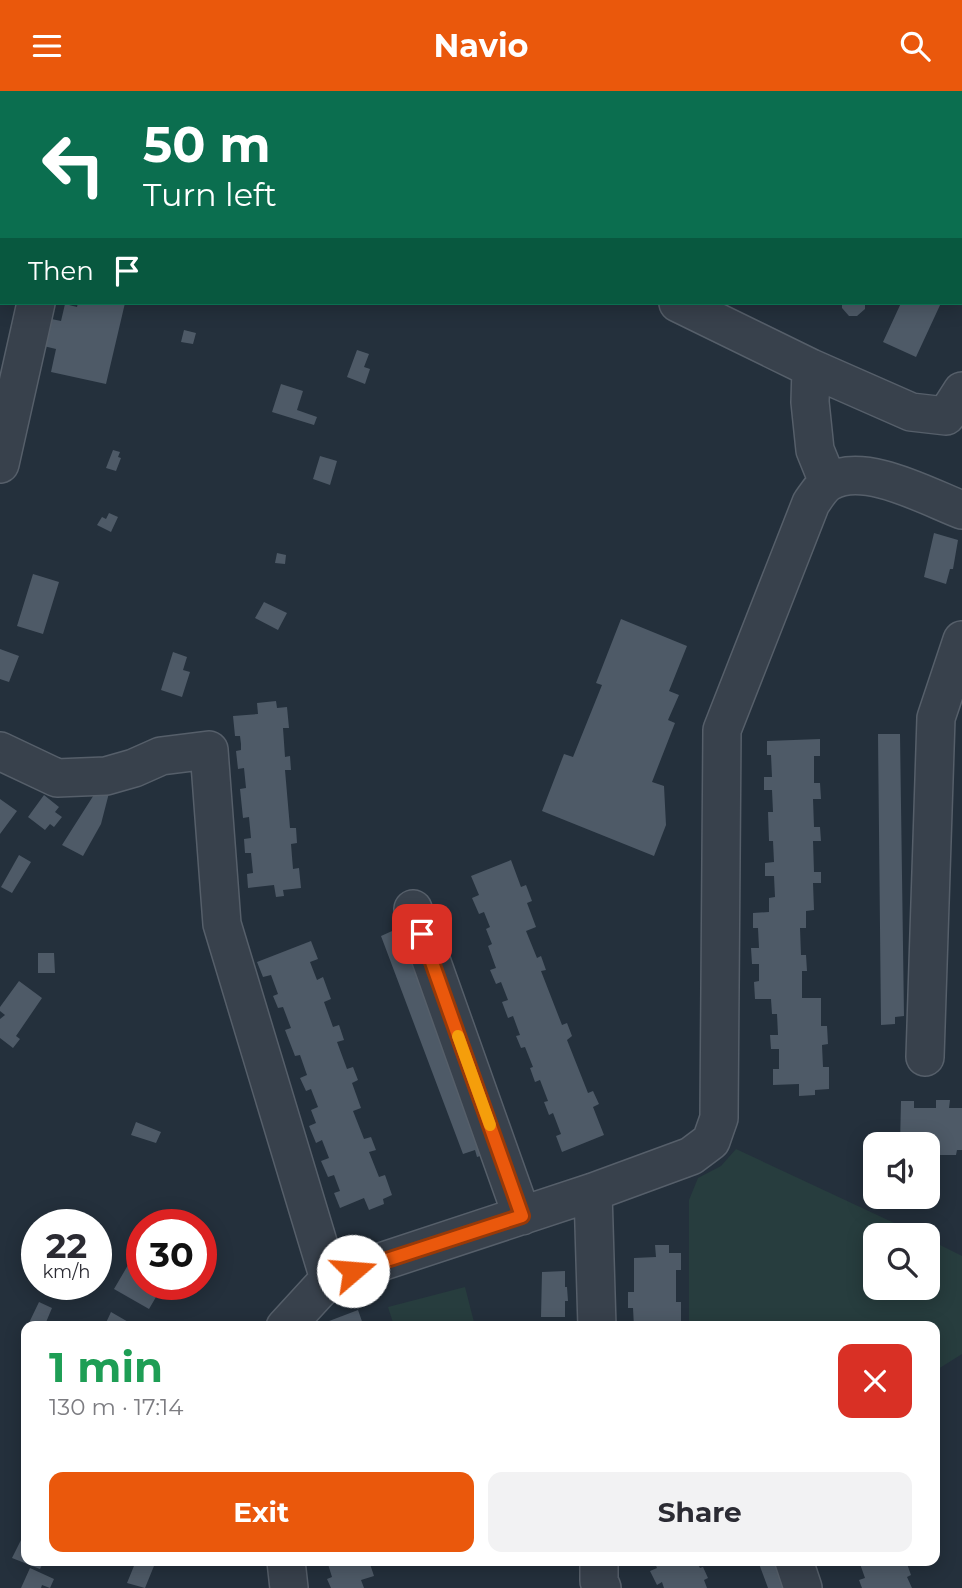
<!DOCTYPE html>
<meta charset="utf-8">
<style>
:root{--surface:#fff;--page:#f2f2f3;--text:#2b2b33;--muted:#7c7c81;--accent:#ea580c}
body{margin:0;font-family:Montserrat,sans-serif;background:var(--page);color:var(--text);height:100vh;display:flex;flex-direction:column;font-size:26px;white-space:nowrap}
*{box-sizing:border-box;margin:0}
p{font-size:23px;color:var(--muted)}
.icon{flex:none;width:38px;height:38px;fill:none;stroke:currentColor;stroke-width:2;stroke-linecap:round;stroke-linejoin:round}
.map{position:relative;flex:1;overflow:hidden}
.side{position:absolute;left:21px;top:1230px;width:919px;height:245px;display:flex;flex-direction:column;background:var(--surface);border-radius:14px;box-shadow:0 4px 18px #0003}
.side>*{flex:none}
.top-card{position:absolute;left:0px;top:0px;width:962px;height:214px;box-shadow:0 4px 18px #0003;background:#0b6e4f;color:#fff;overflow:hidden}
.controls{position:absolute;left:863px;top:1041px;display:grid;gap:14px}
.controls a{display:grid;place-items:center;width:77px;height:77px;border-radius:14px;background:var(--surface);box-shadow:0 4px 18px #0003;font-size:35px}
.speed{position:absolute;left:21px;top:1118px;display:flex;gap:14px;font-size:35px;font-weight:700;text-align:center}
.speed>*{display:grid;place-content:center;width:91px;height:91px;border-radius:50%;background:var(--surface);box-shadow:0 4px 18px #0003;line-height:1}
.speed small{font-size:18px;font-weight:400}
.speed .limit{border:10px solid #d22;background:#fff;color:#111}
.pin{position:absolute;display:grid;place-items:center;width:60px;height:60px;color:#fff;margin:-30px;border-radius:14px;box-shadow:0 4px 10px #0006}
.me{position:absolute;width:77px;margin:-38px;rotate:72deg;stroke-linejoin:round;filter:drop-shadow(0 0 5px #0008)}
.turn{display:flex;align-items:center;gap:24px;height:147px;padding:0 28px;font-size:32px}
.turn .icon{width:91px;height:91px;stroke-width:2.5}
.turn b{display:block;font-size:49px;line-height:60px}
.then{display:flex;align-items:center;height:66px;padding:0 28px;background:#0003;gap:14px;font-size:26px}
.round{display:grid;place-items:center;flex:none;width:74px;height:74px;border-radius:14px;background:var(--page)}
.summary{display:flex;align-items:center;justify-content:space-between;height:119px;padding:0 28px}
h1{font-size:42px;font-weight:700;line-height:52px;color:#1e9e55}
.button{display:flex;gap:14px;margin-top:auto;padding:14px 28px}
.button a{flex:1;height:80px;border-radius:14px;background:var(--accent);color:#fff;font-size:28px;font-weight:700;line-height:80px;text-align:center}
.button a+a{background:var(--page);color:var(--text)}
header{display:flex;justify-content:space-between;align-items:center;height:91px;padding:0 28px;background:var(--accent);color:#fff;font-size:32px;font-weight:700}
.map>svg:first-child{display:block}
.green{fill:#273d3e}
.building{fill:#4e5a67}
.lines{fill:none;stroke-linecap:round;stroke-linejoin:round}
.minor-casing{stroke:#565f6a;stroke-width:40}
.minor{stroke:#38414c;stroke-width:37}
.route-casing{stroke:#983908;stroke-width:18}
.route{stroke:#ea580c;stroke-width:12}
.slow{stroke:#f59e0b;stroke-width:12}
</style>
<header><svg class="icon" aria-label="menu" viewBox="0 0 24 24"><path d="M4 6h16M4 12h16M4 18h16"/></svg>Navio<svg class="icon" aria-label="search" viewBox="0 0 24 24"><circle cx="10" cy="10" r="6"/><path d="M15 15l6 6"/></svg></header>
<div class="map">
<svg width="962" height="1497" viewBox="0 0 962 1497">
<rect width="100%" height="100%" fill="#24303c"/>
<path class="green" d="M 736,1058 L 920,1144 L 875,1144 L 875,1197 L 928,1197 L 928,1148 L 962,1165 L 962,1263 L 935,1280 L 934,1236 L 689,1235 L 689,1109 L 698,1087 L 721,1075 Z
M 465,1196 L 475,1235 L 394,1235 L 388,1216 Z"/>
<path class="building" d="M 78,212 L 125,212 L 106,293 L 51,281 L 56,258 L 35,253 L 42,226 L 61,230 L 65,213 L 77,216 Z
M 842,212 L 865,212 L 865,218 L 857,225 L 849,225 L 842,217 Z
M 901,212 L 941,212 L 916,266 L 883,251 Z
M 184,239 L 196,242 L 193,253 L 181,251 Z
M 357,259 L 369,263 L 364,276 L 370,278 L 365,293 L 347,286 Z
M 281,293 L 303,300 L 297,319 L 317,326 L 314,334 L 272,321 Z
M 113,359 L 120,361 L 118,366 L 121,367 L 116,380 L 106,377 Z
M 320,365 L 337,370 L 330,394 L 313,388 Z
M 109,422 L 118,426 L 111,441 L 97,434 L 102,426 L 106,428 Z
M 934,442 L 958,449 L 953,478 L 950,478 L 946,493 L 924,486 Z
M 277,462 L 286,464 L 285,473 L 275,472 Z
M 33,483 L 59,491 L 43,543 L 17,535 Z
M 264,511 L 287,522 L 278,539 L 255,527 Z
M 621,528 L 687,555 L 669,600 L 679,604 L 668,629 L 675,632 L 652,691 L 664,695 L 666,734 L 654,765 L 542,720 L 564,663 L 573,666 L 602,594 L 596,592 Z
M 0,558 L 19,565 L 9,591 L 0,588 Z
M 173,561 L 187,566 L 183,579 L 190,581 L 182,606 L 161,599 Z
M 276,610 L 277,617 L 287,616 L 289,637 L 283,637 L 285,666 L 290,665 L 291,679 L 285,679 L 290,737 L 296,737 L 297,752 L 291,753 L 293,778 L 299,777 L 301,797 L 283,799 L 284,805 L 276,806 L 274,794 L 248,797 L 247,783 L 253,782 L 251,762 L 245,762 L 244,748 L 251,747 L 249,726 L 243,727 L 240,698 L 246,697 L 244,677 L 238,678 L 236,660 L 241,659 L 241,653 L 240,645 L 235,645 L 233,625 L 258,623 L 257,612 Z
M 878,643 L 900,643 L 904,925 L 895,926 L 895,933 L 881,934 Z
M 820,648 L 820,665 L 814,665 L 814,692 L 820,692 L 821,708 L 813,708 L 814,736 L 820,736 L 821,750 L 813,750 L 814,781 L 821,781 L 821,792 L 813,792 L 814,819 L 806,820 L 806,837 L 800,837 L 801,864 L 806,864 L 807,880 L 802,880 L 802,907 L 821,907 L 821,935 L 827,935 L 828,953 L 822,954 L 823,976 L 829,976 L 829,998 L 815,999 L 815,1004 L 799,1005 L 799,993 L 773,994 L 773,978 L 779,978 L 779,958 L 771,958 L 770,944 L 778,944 L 777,923 L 772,923 L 771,908 L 755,908 L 754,891 L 759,890 L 759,873 L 752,873 L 751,857 L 759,857 L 758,837 L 753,837 L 753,822 L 769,821 L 769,807 L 775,806 L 774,785 L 765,785 L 765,772 L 774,771 L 773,750 L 769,750 L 768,721 L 773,721 L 772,699 L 764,699 L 764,686 L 772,686 L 771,664 L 767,664 L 767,650 Z
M 97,699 L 109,702 L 101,733 L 83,765 L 62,754 Z
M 44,704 L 59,716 L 55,721 L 62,726 L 54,736 L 50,733 L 45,739 L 28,726 Z
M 0,708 L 17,720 L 0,743 Z
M 19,764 L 31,771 L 12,802 L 1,796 Z
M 511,769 L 521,796 L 526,794 L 532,810 L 527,812 L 536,836 L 526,840 L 537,867 L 541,865 L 546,879 L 541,880 L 562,934 L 567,932 L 572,945 L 567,949 L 588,1002 L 593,1000 L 599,1013 L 593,1016 L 604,1044 L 562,1061 L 556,1045 L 561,1043 L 553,1022 L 549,1024 L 544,1011 L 548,1010 L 540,989 L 535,991 L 530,977 L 533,976 L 525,956 L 521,957 L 516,945 L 520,944 L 513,925 L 508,927 L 502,911 L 508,909 L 501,891 L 496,893 L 490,879 L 496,877 L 488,855 L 492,853 L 486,838 L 490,836 L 484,821 L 479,823 L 472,807 L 479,804 L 471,785 Z
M 401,836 L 486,1063 L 477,1066 L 475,1059 L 463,1063 L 381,845 Z
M 311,850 L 318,868 L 310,871 L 317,889 L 323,886 L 331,908 L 324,911 L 333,936 L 339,934 L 344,949 L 337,951 L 347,978 L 353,976 L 358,989 L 352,992 L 361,1017 L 353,1020 L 364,1048 L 371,1046 L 376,1059 L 369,1061 L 379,1086 L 385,1084 L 392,1104 L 383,1108 L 384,1113 L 369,1119 L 364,1107 L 340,1117 L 334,1102 L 340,1100 L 334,1084 L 328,1086 L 321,1070 L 329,1067 L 322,1049 L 316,1052 L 309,1035 L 316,1032 L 311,1019 L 318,1016 L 311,998 L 306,1000 L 300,987 L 307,984 L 300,964 L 295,965 L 285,939 L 291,937 L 283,916 L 278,917 L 273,905 L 278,903 L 271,884 L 263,886 L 257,871 Z
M 38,862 L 54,862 L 55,882 L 38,882 Z
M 19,890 L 42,907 L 16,945 L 20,948 L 13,957 L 0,947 L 0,928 L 5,924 L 0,920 L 0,916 Z
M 936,1009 L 950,1009 L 949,1017 L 962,1017 L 962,1059 L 957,1059 L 956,1064 L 928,1064 L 928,1054 L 900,1054 L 901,1010 L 914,1010 L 914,1017 L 936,1017 Z
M 136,1031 L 161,1041 L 156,1052 L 131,1044 Z
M 655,1154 L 669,1154 L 669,1162 L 681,1162 L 681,1179 L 676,1179 L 676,1211 L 681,1211 L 681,1236 L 634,1236 L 633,1217 L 628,1217 L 628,1201 L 634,1201 L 634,1167 L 656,1166 Z
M 138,1157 L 142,1160 L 142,1194 L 163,1194 L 149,1218 L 114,1198 Z
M 565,1180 L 565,1196 L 567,1196 L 568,1210 L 565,1210 L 565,1226 L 541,1226 L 542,1181 Z
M 39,1211 L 52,1217 L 44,1236 L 27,1236 Z
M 358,1219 L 364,1236 L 316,1236 L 316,1235 Z
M 111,1221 L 137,1236 L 104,1236 Z
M 26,1439 L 26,1470 L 44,1470 L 40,1478 L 12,1467 Z
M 136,1470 L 156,1470 L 145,1497 L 127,1492 Z
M 327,1470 L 369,1470 L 374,1485 L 361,1489 L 364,1497 L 331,1497 L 327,1488 L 332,1486 Z
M 654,1470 L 696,1470 L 700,1477 L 703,1476 L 708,1487 L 704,1489 L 707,1497 L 664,1497 L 662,1491 L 657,1494 L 650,1480 L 657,1477 Z
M 758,1470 L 781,1470 L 790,1497 L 768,1497 Z
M 859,1470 L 906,1470 L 911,1484 L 907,1486 L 912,1497 L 862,1497 L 859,1489 L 865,1487 Z
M 30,1477 L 54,1488 L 50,1497 L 42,1494 L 41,1497 L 21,1497 Z"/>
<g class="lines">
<g class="minor-casing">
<path id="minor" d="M 98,2 L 99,0
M 678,212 L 811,277 L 911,321 L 946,325 L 962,300
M 811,277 L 810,311 L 815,359 L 828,391
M 0,373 L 36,212
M 0,660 L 57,687 L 106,685 L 134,677 L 161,665 L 209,659 L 222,833 L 329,1188
M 413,818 L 522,1125
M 925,966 L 936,627 L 962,549
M 593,1101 L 597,1236
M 285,1236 L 329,1188 L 593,1101 L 691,1065 L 711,1050 L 719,1027 L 722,639 L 811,412 C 816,405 822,395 829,391 C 864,370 928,406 962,419
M 286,1470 L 289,1497
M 599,1470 L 599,1490 L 602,1497
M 794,1470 L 803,1497"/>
</g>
<use href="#minor" class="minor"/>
</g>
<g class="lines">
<g class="route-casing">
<path id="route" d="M 353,1180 L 522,1125 L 422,843"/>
</g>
<use href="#route" class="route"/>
<path class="slow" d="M 458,945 L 490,1034"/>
</g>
</svg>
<div class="controls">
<a><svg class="icon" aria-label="sound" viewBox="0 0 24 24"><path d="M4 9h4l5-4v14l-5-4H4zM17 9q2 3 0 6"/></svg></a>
<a><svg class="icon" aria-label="search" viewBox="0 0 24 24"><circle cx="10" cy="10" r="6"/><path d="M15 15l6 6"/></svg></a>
</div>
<div class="speed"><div>22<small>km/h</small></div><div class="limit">30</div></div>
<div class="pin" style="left:422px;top:843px;background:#d93025"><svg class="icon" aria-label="arrive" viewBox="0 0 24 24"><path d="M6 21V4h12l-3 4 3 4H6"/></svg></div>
<svg class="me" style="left:353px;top:1180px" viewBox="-20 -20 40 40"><circle r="19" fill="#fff"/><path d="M0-13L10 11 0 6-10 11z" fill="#ea580c"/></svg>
<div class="top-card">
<div class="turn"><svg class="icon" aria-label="left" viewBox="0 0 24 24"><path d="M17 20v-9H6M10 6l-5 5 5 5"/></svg><div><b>50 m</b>Turn left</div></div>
<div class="then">Then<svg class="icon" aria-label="arrive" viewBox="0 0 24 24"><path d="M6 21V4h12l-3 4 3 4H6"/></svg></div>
</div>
<section class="side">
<div class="summary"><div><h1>1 min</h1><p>130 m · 17:14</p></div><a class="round" style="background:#d93025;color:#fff"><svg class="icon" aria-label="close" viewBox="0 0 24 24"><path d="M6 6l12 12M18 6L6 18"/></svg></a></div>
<div class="button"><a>Exit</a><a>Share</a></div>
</section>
</div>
